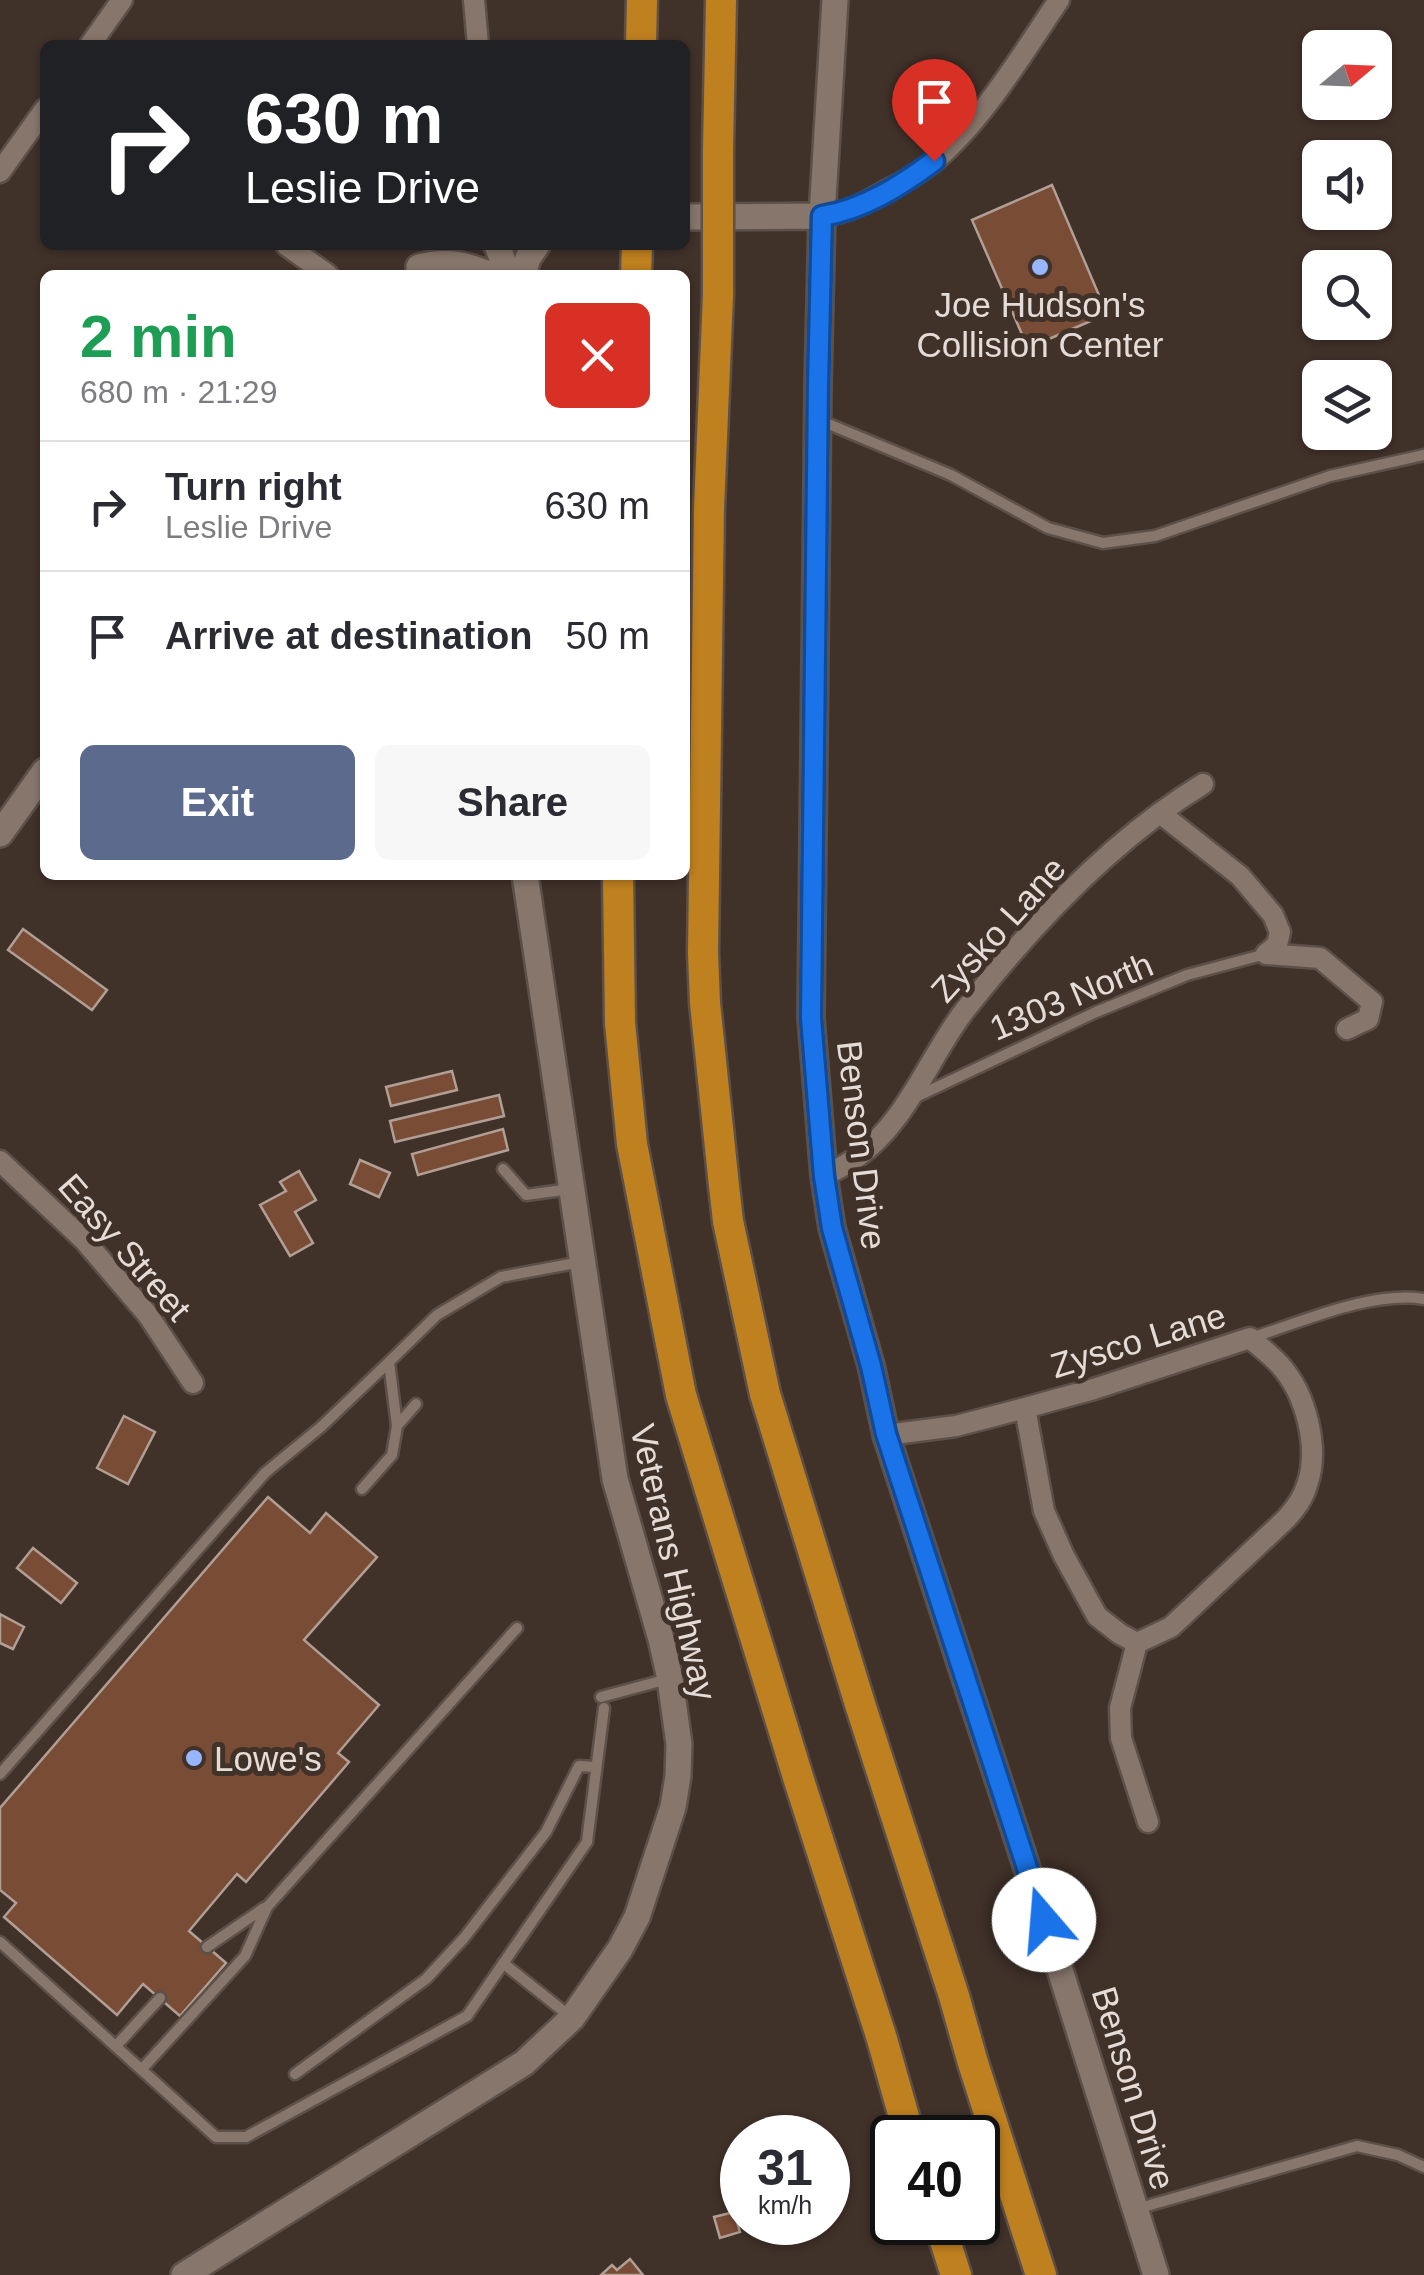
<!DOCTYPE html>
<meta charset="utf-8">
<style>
:root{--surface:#fff;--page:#f7f7f7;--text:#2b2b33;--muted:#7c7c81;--line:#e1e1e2;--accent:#5c6a8e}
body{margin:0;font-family:Arial,sans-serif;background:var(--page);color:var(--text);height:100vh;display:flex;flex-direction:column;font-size:38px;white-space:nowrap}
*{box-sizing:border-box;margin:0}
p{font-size:32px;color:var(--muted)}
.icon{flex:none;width:55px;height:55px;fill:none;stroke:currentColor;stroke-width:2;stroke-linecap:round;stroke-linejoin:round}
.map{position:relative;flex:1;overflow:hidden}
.drawer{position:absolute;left:40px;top:270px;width:650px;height:610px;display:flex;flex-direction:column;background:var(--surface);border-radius:15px;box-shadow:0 2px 8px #0004}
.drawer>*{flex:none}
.banner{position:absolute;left:40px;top:40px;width:650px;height:210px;border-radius:15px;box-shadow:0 2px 8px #0004;background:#202124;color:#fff;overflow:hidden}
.needle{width:65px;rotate:71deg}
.fabs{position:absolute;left:1302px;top:30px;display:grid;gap:20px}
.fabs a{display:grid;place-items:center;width:90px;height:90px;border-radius:15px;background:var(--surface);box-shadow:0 2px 8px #0004;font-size:50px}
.speed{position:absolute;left:720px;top:2115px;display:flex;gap:20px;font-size:50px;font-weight:700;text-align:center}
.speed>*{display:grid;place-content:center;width:130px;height:130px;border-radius:50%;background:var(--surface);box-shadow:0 2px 8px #0004;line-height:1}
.speed small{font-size:25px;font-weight:400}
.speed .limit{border:5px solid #111;border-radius:15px;background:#fff;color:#111}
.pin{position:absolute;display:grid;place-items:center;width:85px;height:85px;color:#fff;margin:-102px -42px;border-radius:50% 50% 50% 0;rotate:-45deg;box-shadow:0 0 10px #0007}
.pin .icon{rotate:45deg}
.me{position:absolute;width:110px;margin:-55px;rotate:342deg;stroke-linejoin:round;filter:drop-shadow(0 0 8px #0008)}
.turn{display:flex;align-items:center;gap:35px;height:210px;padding:0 40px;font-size:45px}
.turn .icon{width:130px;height:130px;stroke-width:2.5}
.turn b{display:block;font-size:70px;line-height:85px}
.round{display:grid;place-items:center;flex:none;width:105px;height:105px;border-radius:15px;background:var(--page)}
.summary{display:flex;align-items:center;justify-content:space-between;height:170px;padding:0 40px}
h1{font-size:60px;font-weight:700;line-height:75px;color:#1e9e55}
.action{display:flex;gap:20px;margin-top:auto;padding:20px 40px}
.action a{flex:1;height:115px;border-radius:15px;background:var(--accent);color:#fff;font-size:40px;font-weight:700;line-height:115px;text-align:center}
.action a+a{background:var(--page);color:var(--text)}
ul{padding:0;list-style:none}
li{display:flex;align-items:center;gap:30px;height:130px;padding:0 40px;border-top:2px solid var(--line)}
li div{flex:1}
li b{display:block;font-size:38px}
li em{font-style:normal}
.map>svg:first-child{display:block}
.building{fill:#794c36;stroke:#b19e95;stroke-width:2.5}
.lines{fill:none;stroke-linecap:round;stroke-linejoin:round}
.service-casing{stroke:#5c5048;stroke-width:15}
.minor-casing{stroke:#5c5048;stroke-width:25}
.tertiary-casing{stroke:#5c5048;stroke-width:30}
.motorway-casing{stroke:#5c5048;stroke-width:35}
.service{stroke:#87766c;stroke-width:10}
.minor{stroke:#87766c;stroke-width:20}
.tertiary{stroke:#87766c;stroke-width:25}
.motorway{stroke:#bf801f;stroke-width:30}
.motorway-bridge-casing{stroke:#5c5048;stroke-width:35;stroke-linecap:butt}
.motorway-bridge{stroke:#bf801f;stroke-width:30}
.route-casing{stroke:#114b97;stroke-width:25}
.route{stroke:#1a73e8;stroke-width:18}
.poi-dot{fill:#98b6fd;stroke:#403129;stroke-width:4}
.labels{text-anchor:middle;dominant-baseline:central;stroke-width:10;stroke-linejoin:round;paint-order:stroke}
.poi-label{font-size:35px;fill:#e6dcd7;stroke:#403129}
.street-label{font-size:35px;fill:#e6dcd7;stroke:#403129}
</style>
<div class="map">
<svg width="1424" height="2275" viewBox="0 0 1424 2275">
<rect width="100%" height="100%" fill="#403129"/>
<path class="building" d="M 1052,185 L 1107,314 L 1028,348 L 972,220 Z
M 23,929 L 107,990 L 92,1010 L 8,950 Z
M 452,1071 L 457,1090 L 391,1106 L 386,1087 Z
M 499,1095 L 504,1116 L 395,1142 L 390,1121 Z
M 503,1129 L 508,1150 L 418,1175 L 412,1154 Z
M 360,1160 L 390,1173 L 379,1197 L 350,1184 Z
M 299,1171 L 316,1200 L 295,1212 L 313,1243 L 290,1256 L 260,1205 L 286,1191 L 280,1182 Z
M 124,1416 L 155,1432 L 128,1484 L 97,1468 Z
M 268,1497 L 310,1533 L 326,1513 L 377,1557 L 304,1640 L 379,1705 L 338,1753 L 349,1762 L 246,1882 L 237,1874 L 189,1931 L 226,1963 L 180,2016 L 143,1984 L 117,2015 L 4,1917 L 16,1903 L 0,1890 L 0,1808 Z
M 33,1548 L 77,1583 L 61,1603 L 17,1568 Z
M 0,1614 L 24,1627 L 13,1649 L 0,1643 Z
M 734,2212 L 740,2232 L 720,2238 L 714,2217 Z
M 630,2259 L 643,2275 L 601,2275 L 612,2265 L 617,2270 Z"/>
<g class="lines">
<g class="service-casing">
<path id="service" d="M 819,420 L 951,475 L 1048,528 L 1103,543 L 1155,536 L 1330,476 L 1424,455
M 918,1096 L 1096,1012 L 1187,975 L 1266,954
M 503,1169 L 526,1195 L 570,1189
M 1251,1338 C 1301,1322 1373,1290 1424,1299
M 389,1362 L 437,1315 L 501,1277 L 581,1262
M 397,1426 L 416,1404
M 601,1697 L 668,1679
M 0,1774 L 265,1473 L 322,1426 L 389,1362 L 397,1426 L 392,1455 L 362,1489
M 0,1942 L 216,2137 L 246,2137 L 467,2016 L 587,1842 L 604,1708
M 207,1947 L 264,1908
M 503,1963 L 572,2018
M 116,2046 L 160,1998
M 142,2069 L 245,1956 L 267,1907 L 517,1628
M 295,2074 L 426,1979 L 464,1938 L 546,1832 L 579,1766 L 596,1767
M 1136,2209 L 1357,2146 L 1398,2155 L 1424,2167"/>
</g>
<g class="minor-casing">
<path id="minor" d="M 474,0 L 478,45
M 90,45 L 122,0
M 0,172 L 45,109
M 822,216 C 849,212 863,204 886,191 C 902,183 918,174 932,163 C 982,122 1023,53 1059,0
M 286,245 L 328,275
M 1160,813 L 1240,876 L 1273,915 L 1280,932 L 1277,945 L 1266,954
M 1266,954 L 1320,958 L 1372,1002 L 1368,1019 L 1347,1029
M 0,1161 L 84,1240 L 148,1315 L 193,1383
M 824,1176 C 835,1170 847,1165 857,1157 C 907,1122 929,1057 965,1010 C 1031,926 1111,840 1203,784
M 1025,1408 L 1044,1511 L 1064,1556 L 1097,1616 L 1120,1634 L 1137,1643
M 886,1435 L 956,1426 L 1025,1408 L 1094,1389 L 1250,1338 C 1260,1347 1271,1355 1280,1365 C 1306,1394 1320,1448 1307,1485 C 1303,1499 1295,1509 1286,1519 L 1171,1627 L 1137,1643
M 1137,1643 L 1120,1708 L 1121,1738 L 1148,1822"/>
</g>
<g class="tertiary-casing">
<path id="tertiary" d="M 835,0 L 822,216 L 818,385 L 811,1018 L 824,1176 L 832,1228 L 871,1365 L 886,1435 L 1056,1957 L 1156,2275
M 685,217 L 822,216
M 497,245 L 508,275
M 419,267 C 445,260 466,264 490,275
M 523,275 L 528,258 L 537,245
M 0,834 L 45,771
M 184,2275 L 524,2063 L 572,2018 L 620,1949 L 637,1917 L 673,1807 L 678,1776 L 679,1744 L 670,1679 L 661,1639 L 615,1479 L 525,875"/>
</g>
<g class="motorway-casing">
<path id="motorway" d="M 641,45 L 642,0
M 718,151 L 721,0
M 636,275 L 637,245
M 718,295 L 709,508 L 703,953 L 705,1003 L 724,1186 L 728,1221 L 765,1394 L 860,1704 L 954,1996 L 973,2063 L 1041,2275
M 618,875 L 620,1023 L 632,1144 L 681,1395 L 798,1777 L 882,2039 L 910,2138
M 939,2222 L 956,2275"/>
</g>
<use href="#service" class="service"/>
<use href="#minor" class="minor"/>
<use href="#tertiary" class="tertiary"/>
<use href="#motorway" class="motorway"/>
<g class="motorway-bridge-casing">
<path id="motorway-bridge" d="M 718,295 L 718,151"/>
</g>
<use href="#motorway-bridge" class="motorway-bridge"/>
</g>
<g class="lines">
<g class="route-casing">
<path id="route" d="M 934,161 C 902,185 863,210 822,216 L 818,385 L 811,1018 L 824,1176 L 832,1228 L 871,1366 L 886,1434 L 1044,1920"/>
</g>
<use href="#route" class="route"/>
</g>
<g class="poi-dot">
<circle cx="1040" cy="267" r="10"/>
<circle cx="194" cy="1758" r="10"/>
</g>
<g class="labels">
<g class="poi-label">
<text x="1040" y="304">Joe Hudson's<tspan x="1040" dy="40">Collision Center</tspan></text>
<text x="214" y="1758" text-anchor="start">Lowe's</text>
</g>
<g class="street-label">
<text transform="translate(998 929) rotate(-48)">Zysko Lane</text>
<text transform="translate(1071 996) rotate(-23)">1303 North</text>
<text transform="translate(862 1145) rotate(83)">Benson Drive</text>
<text transform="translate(125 1247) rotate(49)">Easy Street</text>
<text transform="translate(1138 1340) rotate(-17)">Zysco Lane</text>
<text transform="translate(674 1562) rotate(77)">Veterans Highway</text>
<text transform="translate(1134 2088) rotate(73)">Benson Drive</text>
</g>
</g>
</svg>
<div class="fabs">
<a><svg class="needle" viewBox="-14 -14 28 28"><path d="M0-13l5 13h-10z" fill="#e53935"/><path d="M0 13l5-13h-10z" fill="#7c7c81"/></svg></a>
<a><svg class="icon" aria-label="sound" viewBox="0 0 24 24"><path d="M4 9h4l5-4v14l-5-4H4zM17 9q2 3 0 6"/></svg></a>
<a><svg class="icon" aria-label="search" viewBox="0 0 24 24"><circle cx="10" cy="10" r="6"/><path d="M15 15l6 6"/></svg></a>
<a><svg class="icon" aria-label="layers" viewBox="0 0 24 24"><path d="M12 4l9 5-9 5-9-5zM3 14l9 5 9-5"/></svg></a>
</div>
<div class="speed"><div>31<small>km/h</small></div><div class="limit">40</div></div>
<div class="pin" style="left:934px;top:161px;background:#d93025"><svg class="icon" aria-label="arrive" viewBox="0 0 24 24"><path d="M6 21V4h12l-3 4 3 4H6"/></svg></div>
<svg class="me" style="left:1044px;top:1920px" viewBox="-20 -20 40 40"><circle r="19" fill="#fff"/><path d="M0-13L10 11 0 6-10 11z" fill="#1a73e8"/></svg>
<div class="banner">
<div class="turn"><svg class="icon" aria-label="right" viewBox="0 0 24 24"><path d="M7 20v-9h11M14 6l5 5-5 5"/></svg><div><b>630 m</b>Leslie Drive</div></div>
</div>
<section class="drawer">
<div class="summary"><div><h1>2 min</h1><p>680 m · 21:29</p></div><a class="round" style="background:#d93025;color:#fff"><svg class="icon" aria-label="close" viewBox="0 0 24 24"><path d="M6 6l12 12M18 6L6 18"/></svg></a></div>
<ul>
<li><svg class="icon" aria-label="right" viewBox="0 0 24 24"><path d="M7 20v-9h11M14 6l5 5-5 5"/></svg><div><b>Turn right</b><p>Leslie Drive</p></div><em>630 m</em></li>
<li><svg class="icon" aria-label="arrive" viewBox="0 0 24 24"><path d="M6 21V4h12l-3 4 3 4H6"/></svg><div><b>Arrive at destination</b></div><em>50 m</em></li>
</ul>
<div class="action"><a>Exit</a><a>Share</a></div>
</section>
</div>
